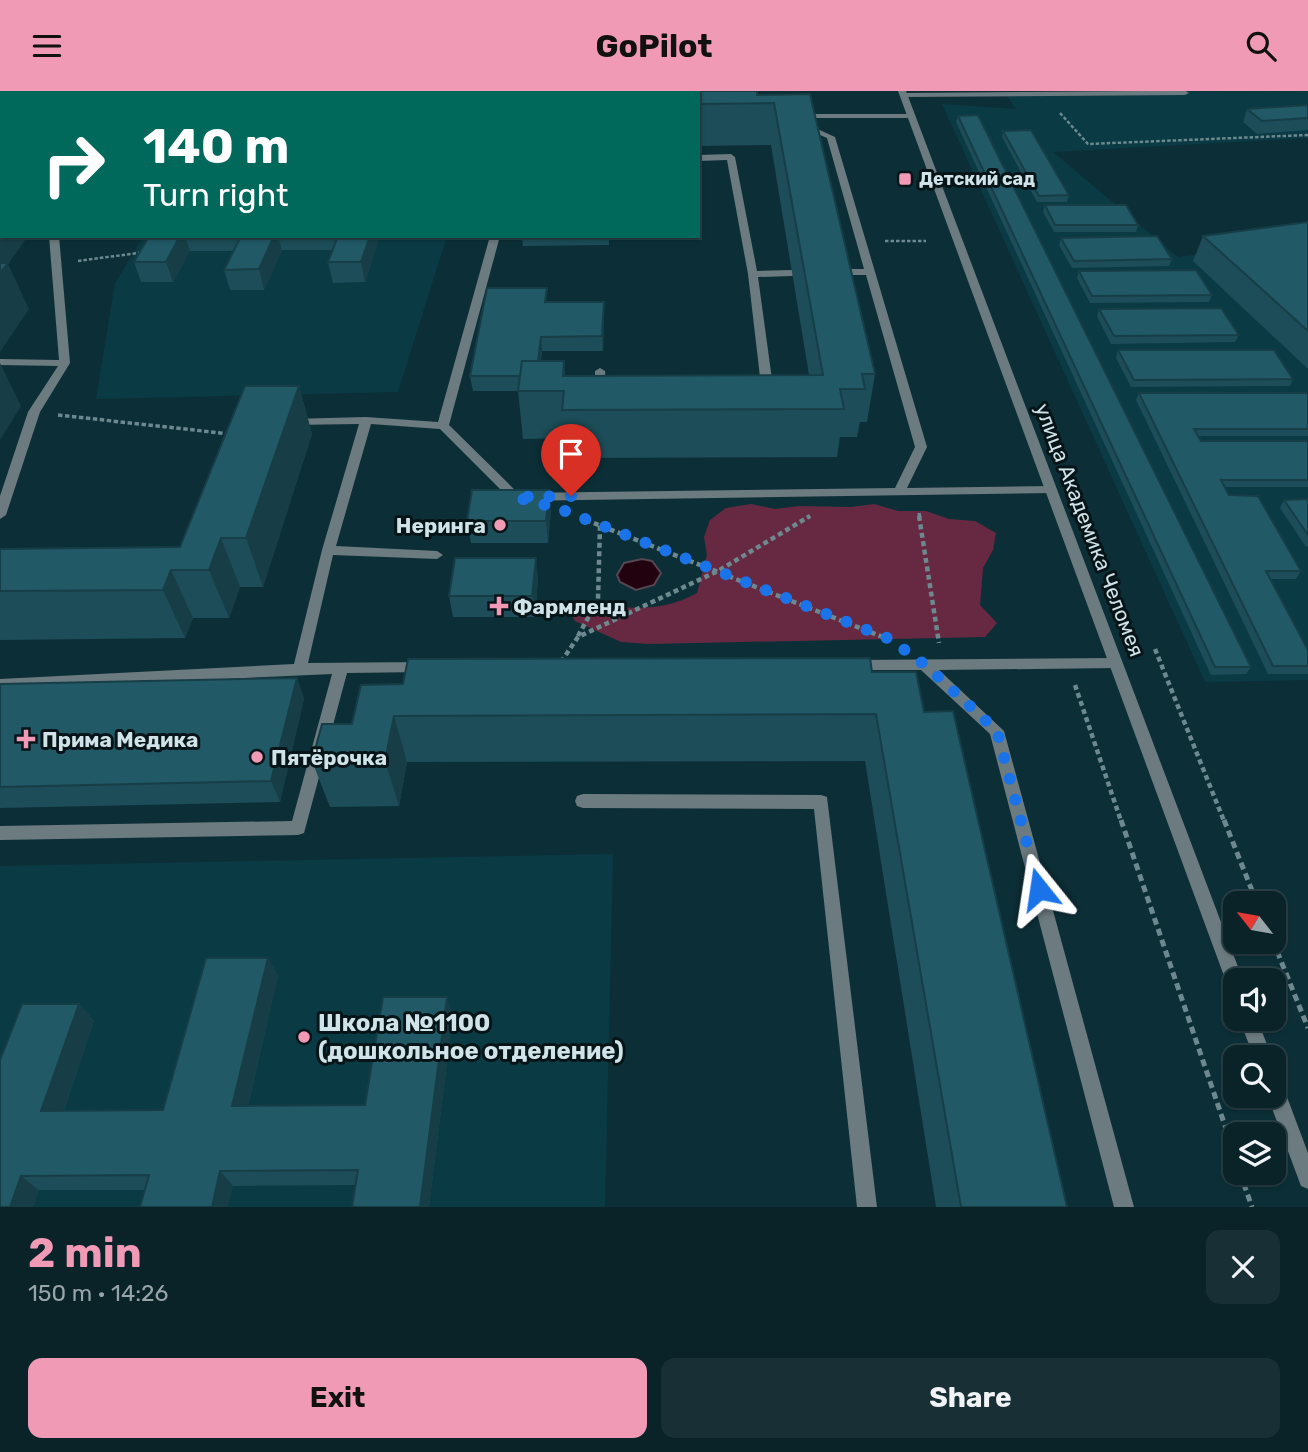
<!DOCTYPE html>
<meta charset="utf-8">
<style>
:root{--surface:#092329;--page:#172f35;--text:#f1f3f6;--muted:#99a4a8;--line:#294046;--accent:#f09ab6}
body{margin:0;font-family:Rubik,sans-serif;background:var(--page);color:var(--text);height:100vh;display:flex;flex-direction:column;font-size:26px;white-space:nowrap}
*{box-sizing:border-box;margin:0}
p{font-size:23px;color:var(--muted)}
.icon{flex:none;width:38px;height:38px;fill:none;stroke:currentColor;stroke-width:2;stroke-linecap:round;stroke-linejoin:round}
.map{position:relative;height:1116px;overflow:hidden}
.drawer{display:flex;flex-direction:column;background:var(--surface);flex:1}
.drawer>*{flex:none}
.top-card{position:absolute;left:0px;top:0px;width:700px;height:147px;box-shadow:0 2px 5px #0004,0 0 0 2px var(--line);background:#00695c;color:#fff;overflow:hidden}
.needle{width:46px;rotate:301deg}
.tools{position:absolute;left:1223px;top:800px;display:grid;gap:14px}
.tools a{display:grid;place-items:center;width:63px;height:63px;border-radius:14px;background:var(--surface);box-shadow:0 2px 5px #0004,0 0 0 2px var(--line);font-size:35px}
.pin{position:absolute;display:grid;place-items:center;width:60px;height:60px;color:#fff;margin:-72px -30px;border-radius:50% 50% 50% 0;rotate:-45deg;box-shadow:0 0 7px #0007}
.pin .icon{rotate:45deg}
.me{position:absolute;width:77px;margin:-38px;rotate:345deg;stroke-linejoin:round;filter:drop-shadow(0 0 5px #0008)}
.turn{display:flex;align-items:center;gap:24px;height:147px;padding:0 28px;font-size:32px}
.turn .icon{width:91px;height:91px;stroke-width:2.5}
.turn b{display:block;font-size:49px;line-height:60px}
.round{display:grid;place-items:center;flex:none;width:74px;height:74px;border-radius:14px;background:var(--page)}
.overview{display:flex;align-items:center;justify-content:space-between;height:119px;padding:0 28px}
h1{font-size:42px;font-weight:700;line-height:52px;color:var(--accent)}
.button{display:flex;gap:14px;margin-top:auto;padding:14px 28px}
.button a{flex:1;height:80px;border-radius:14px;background:var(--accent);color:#111;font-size:28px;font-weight:700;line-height:80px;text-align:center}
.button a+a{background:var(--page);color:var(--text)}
header{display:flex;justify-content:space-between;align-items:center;height:91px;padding:0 28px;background:var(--accent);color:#111;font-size:32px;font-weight:700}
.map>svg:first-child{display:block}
.built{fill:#0a3a44}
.green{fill:#672941}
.water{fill:#22020f;stroke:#564650;stroke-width:2}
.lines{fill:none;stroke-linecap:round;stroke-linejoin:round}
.path-far3{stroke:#6d888e;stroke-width:2.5;stroke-dasharray:3.5 2;stroke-linecap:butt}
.path-far2{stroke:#6d888e;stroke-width:3.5;stroke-dasharray:4.5 2.5;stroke-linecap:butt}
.path-far1{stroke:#6d888e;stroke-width:4.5;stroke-dasharray:5 3.5;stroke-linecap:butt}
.path{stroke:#6d888e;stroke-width:5;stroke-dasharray:7 4.5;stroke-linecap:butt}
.lane{fill:#6c7b7f;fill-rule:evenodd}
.street{fill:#6c7b7f;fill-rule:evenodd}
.wall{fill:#1c4d58}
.shaded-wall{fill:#173e47}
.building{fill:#215966;stroke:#173e47;stroke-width:2}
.route{stroke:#1a73e8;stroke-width:12;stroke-dasharray:0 21.6}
.poi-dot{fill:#f09ab6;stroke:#071518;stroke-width:2.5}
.labels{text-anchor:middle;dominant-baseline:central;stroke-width:6;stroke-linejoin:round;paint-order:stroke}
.far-poi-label{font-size:18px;font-weight:bold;fill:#d0e3e8;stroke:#071518;text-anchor:start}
.poi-label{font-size:21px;font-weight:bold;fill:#d0e3e8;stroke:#071518;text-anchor:start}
.street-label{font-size:21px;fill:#d0e3e8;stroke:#071518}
.near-poi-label{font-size:24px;font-weight:bold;fill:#d0e3e8;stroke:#071518;text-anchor:start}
</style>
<header><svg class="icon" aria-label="menu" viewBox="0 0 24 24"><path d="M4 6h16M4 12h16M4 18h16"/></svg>GoPilot<svg class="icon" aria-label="search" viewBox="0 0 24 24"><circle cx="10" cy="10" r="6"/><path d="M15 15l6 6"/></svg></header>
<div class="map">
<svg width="1308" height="1116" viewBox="0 0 1308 1116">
<rect width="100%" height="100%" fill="#0c2f37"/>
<path class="built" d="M 1308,0 L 1308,47 L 1053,61 L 1178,166 L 1308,149 L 1308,589 L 1205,591 L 942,13 L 1016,18 L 1004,1 Z
M 144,145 L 447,145 L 398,301 L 96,308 L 115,192 Z
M 613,763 L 605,1116 L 0,1116 L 0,775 Z"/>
<path class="green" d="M 751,413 L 775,418 L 799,415 L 851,416 L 874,413 L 898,420 L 926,420 L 949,428 L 975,430 L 996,442 L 993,459 L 983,477 L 980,514 L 997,532 L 985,546 L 648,553 L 621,551 L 575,530 L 566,513 C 617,510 647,529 697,502 L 707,464 L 704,446 L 710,429 L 726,417 Z"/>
<path class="water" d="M 642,468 L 652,470 L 661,482 L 654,494 L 636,499 L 620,491 L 617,484 L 624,472 Z"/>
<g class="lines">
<path class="path-far3" d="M 1060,22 L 1088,53 L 1308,44
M 885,150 L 926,150
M 78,170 L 145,161"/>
<path class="path-far2" d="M 58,324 L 230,343
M 919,422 L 920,427
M 807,427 L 810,425"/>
<path class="path-far1" d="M 919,425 L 939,552
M 586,429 L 893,550
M 578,545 L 598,509 L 600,434
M 1155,558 L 1224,730
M 561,571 L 578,546 L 718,480 L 810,425
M 1075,594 L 1121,730"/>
<path class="path" d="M 1121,729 L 1236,1067
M 1224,729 L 1257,812
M 1273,850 L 1308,937
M 1240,1082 L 1252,1116"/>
<path class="lane" d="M 1139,0 L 1186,0 L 1189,2 L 1185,4 L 904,6 L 900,4 L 904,2 Z
M 797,23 L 911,23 L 915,25 L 911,27 L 794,27 L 794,23 Z
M 802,31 L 835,46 L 927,356 L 907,397 L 1050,395 L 1054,396 L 1056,399 L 1054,402 L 515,410 L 511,409 L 440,338 L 371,333 L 336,455 L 437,460 L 443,464 L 437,468 L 333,464 L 308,572 L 423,571 L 428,572 L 430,576 L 428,580 L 423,581 L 347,582 L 304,742 L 298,744 L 0,749 L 0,735 L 292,730 L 332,583 L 0,598 L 0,588 L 294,573 L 322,459 L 359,333 L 290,334 L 284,331 L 290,328 L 366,326 L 438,331 L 490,145 L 500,145 L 449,334 L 518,402 L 895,397 L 915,356 L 866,184 L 834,184 L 829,181 L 834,178 L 864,178 L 827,47 L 799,35 L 798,33 Z
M 731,63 L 735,66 L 757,180 L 792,179 L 797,182 L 792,185 L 758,186 L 774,303 L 768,306 L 762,303 L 748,183 L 727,69 L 698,70 L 698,64 Z
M 49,145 L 59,145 L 70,272 L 40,321 L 6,424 L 0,428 L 0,405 L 28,321 L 58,275 L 0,274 L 0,268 L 59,269 Z
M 600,277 L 605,280 L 607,303 L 601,306 L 595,303 L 595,280 Z
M 1115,567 L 1120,568 L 1122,572 L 1120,576 L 1115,577 L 939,579 L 1004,640 L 1134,1116 L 1114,1116 L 990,643 L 921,579 L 853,579 L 848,578 L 846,574 L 848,570 L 853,569 Z
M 583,703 L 821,704 L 827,706 L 877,1116 L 857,1116 L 814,718 L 583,717 L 577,715 L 575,710 L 577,705 Z"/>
<path class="street" d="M 898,0 L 906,0 L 1243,889 L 1236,889 L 1236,901 L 1230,899 L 1227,893 Z
M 1239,928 L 1257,928 L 1272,966 L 1254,966 Z
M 1274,988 L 1281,990 L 1308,1062 L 1308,1098 L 1301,1095 L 1267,1004 L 1274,1004 Z"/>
</g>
<path class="wall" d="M 698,2 L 757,4 L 810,3 L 875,283 L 867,331 L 860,331 L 857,346 L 840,346 L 837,366 L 566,367 L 565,347 L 523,348 L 518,300 L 473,300 L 470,285 L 548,211 L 604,225 L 603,260 L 542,260 L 541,270 L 564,270 L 565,285 L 809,284 L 771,54 L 698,55 Z
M 1308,14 L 1308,39 L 1257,43 L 1243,31 L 1247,18 Z
M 958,25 L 1251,576 L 1246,583 L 1211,584 L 956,31 Z
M 1003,40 L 1069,104 L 1067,111 L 1037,111 L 1002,46 Z
M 1045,114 L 1138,134 L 1136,141 L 1054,141 L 1043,121 Z
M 1308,131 L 1308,277 L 1307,277 L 1193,170 L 1203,145 Z
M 149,145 L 380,145 L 365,191 L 333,192 L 328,171 L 333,159 L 282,159 L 264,199 L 230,199 L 224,179 L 233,160 L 190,160 L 173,191 L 141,191 L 134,171 Z
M 522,145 L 609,145 L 609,154 L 523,155 Z
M 1061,147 L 1172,168 L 1169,175 L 1072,177 L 1059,154 Z
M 1079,180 L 1212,204 L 1209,211 L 1090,212 L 1077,187 Z
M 1099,218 L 1239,244 L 1235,251 L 1111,253 L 1097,225 Z
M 1118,259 L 1293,288 L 1290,295 L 1131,296 L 1116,267 Z
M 299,295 L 312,343 L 263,496 L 240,496 L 229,527 L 193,527 L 185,547 L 0,549 L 0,458 L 180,456 Z
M 1139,302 L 1308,302 L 1308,345 L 1198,345 L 1201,350 L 1308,350 L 1308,396 L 1225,396 L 1229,404 L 1301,480 L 1296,488 L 1270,488 L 1308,575 L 1308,583 L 1268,583 L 1136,309 Z
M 1308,408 L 1308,455 L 1306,456 L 1280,417 L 1284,409 Z
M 551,420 L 548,452 L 471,452 L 467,430 Z
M 538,488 L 535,526 L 453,526 L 449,505 Z
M 872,581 L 924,621 L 1067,1116 L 936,1116 L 865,670 L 407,671 L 399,715 L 330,716 L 312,670 L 352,633 L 403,593 Z
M 297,587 L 304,608 L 280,711 L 0,717 L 0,593 Z
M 268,867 L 278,885 L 248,1015 L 365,1014 L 453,924 L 429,1116 L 352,1116 L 356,1094 L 233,1095 L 145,1099 L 39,1099 L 0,1116 L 79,913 L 94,930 L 64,1019 L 163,1019 Z"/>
<path class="shaded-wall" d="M 2,51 L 2,145 L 28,145 L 8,173 L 29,218 L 0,261 L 0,53 Z
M 180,145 L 185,145 L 190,160 L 173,191 L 166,171 Z
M 274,145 L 278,145 L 282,159 L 264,199 L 259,178 Z
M 370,145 L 380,145 L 365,191 L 361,171 Z
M 604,211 L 604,225 L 603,260 L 602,245 Z
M 541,246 L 542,260 L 537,300 L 536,285 Z
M 0,272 L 21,315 L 0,349 Z
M 299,295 L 312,343 L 263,496 L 246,447 Z
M 549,399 L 551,420 L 548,452 L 546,430 Z
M 221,447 L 240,496 L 229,527 L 209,479 Z
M 536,467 L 538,488 L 535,526 L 532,505 Z
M 171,479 L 193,527 L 185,547 L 163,499 Z
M 297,587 L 304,608 L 280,711 L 271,690 Z
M 394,625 L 407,671 L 399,715 L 385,670 Z
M 268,867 L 278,885 L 244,1031 L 232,1015 Z
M 447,906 L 453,924 L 429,1116 L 420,1116 Z
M 79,913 L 94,930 L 58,1035 L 41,1020 Z
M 220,1080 L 233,1095 L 228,1116 L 212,1116 Z
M 21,1085 L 39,1099 L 34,1116 L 10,1116 Z"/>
<path class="building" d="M 51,0 L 232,0 L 231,2 L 49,2 Z
M 415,0 L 474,0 L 474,2 L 414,2 Z
M 562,0 L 757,0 L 757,4 L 810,3 L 875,283 L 862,283 L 865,298 L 840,298 L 844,318 L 562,319 L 564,300 L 518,300 L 522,270 L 564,270 L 563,285 L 823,284 L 774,12 L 698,13 L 698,2 L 562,2 Z
M 1308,14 L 1308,27 L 1262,30 L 1247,18 Z
M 0,18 L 2,18 L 2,51 L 0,53 Z
M 978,24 L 1251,576 L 1215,576 L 958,25 Z
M 1031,39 L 1069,104 L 1039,105 L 1003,40 Z
M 0,93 L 2,93 L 2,110 L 0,112 Z
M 1045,114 L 1126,114 L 1138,134 L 1055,134 Z
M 1308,131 L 1308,240 L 1203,145 Z
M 149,145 L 180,145 L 166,171 L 134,171 Z
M 241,145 L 274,145 L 259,178 L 224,179 Z
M 338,145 L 370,145 L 361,171 L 328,171 Z
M 1157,145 L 1172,168 L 1074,170 L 1061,147 Z
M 0,172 L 8,172 L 0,182 Z
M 1196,179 L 1212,204 L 1092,205 L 1079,180 Z
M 487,197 L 547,197 L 545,211 L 604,211 L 602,245 L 541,246 L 538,270 L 522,270 L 520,285 L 470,285 Z
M 1221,217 L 1239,244 L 1114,245 L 1099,218 Z
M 1118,259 L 1274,259 L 1293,288 L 1134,289 Z
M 245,295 L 299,295 L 246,447 L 221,447 L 209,479 L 171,479 L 163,499 L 0,500 L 0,458 L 180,456 Z
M 1139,302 L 1308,302 L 1308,338 L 1194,338 L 1201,350 L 1308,350 L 1308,389 L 1221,389 L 1229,404 L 1258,405 L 1301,480 L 1266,480 L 1308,559 L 1308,575 L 1273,575 Z
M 472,399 L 549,399 L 546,430 L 467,430 Z
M 1308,408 L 1308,444 L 1284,409 Z
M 455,467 L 536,467 L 532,505 L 449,505 Z
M 870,567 L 872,581 L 916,581 L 924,621 L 953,620 L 1067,1116 L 961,1116 L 876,623 L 394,625 L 385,670 L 312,670 L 322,633 L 352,633 L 361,594 L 403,593 L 408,568 Z
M 297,587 L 271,690 L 0,696 L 0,593 Z
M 206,867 L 268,867 L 232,1015 L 365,1014 L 383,906 L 447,906 L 420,1116 L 352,1116 L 358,1079 L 220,1080 L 212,1116 L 140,1116 L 149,1084 L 21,1085 L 10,1116 L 0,1116 L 0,969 L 22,913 L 79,913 L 41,1020 L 163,1019 Z"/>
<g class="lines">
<path class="route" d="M 571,405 L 515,406 L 560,418 L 890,548 L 925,574 L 997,640 L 1039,798"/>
</g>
<g class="poi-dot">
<rect x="898" y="81" width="14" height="14" rx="3.5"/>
<circle cx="500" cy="434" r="7"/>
<path d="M495.5 504.5h7v7h7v7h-7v7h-7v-7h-7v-7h7z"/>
<path d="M22.5 637.5h7v7h7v7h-7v7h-7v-7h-7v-7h7z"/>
<circle cx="257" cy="666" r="7"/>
<circle cx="304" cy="946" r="7"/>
</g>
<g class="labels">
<g class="far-poi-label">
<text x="919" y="88">Детский сад</text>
</g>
<g class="poi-label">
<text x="486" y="434" text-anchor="end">Неринга</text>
<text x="513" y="515">Фармленд</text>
<text x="42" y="648">Прима Медика</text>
<text x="271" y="666">Пятёрочка</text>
</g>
<g class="street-label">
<text transform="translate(1090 439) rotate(69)">улица Академика Челомея</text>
</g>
<g class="near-poi-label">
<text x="318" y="932">Школа №1100<tspan x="318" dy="28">(дошкольное отделение)</tspan></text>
</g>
</g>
</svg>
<div class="tools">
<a><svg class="needle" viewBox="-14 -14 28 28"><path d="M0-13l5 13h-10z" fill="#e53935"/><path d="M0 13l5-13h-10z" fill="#99a4a8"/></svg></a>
<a><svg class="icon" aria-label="sound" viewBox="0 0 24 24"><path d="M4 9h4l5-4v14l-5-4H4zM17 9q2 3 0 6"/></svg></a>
<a><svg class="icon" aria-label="search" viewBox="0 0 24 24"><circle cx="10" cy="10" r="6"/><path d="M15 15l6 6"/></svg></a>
<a><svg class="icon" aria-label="layers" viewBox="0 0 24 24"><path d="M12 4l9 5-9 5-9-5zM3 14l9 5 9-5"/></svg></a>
</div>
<div class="pin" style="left:571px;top:405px;background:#d93025"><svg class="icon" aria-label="arrive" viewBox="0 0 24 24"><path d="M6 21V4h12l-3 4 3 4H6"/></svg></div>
<svg class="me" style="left:1039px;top:798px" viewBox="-20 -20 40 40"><path d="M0-17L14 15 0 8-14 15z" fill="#1a73e8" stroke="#fff" stroke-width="4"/></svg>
<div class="top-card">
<div class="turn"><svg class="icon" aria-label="right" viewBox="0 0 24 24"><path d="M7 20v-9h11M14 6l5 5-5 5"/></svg><div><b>140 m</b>Turn right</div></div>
</div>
</div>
<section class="drawer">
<div class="overview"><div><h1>2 min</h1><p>150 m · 14:26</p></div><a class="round"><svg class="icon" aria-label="close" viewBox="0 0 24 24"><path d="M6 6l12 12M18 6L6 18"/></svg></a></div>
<div class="button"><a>Exit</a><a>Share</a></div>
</section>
